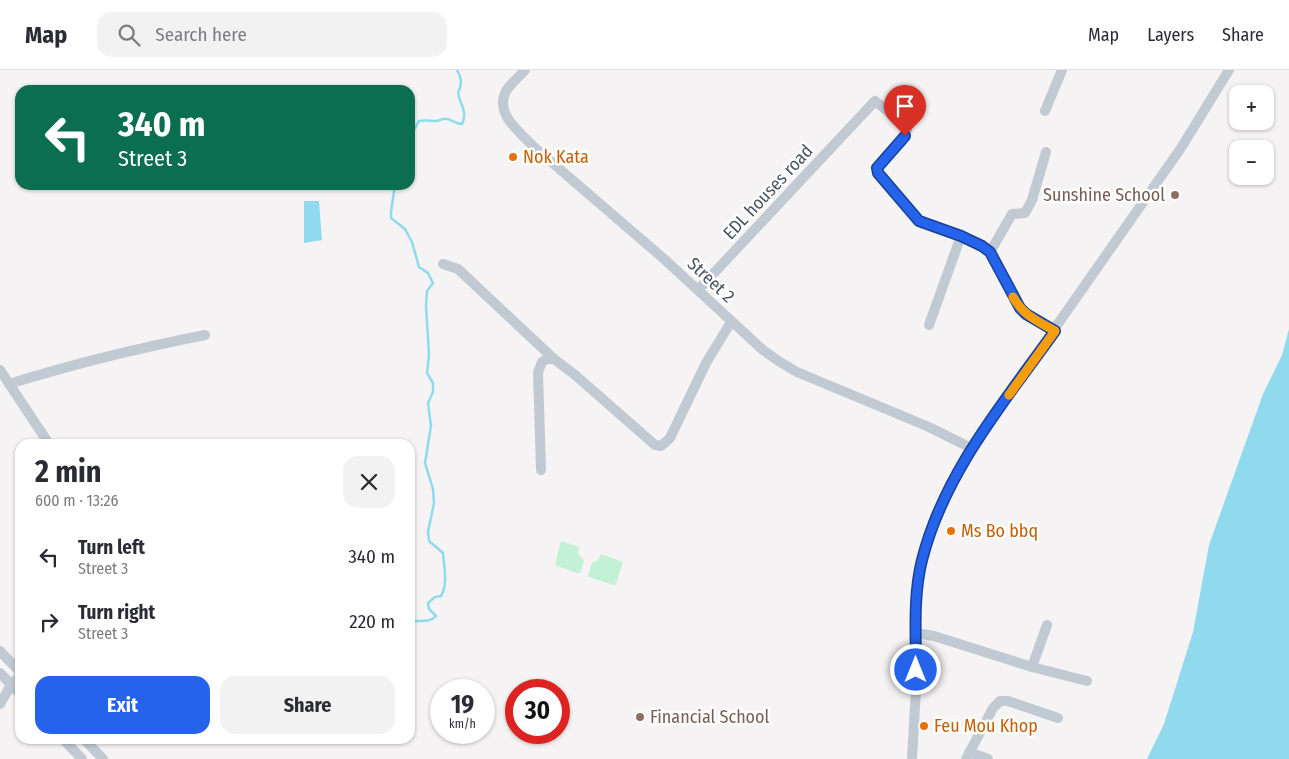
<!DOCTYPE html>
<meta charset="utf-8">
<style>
:root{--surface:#fff;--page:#f2f2f3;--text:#2b2b33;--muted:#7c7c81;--line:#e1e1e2;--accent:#2563eb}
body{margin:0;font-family:"Fira Sans Condensed",sans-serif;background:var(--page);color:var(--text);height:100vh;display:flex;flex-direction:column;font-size:19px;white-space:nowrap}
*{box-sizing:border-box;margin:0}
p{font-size:16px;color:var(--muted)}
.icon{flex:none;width:28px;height:28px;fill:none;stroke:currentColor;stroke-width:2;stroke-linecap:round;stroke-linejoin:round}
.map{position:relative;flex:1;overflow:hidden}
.drawer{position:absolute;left:15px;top:369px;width:400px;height:305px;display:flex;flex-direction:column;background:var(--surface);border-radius:15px;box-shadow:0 1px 4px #0004}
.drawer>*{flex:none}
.hud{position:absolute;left:15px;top:15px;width:400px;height:105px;border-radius:15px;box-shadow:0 1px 4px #0004;background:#0b6e4f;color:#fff;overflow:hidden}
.controls{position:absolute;left:1229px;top:15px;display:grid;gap:10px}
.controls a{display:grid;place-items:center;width:45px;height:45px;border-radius:10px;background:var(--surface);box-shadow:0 1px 4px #0004;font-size:25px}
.speed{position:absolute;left:430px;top:609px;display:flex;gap:10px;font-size:25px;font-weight:700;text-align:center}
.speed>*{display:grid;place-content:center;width:65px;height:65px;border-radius:50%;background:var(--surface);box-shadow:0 1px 4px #0004;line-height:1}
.speed small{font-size:12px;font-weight:400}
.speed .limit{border:8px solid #d22;background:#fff;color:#111}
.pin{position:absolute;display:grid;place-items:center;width:42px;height:42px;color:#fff;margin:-51px -21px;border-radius:50% 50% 50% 0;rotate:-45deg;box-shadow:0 0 5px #0007}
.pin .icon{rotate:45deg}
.me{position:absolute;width:55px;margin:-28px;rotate:0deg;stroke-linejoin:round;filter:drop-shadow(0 0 4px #0008)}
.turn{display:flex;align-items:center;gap:18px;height:105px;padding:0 20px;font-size:22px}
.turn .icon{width:65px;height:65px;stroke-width:2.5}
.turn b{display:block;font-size:35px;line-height:42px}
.round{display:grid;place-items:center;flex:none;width:52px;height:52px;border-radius:15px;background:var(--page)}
.summary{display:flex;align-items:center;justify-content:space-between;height:85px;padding:0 20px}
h1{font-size:30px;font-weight:700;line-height:38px}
.cta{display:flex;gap:10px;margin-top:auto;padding:10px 20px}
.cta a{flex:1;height:58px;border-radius:15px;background:var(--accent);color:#fff;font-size:20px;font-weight:700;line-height:58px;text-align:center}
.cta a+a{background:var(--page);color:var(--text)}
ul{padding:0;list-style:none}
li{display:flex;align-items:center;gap:15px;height:65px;padding:0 20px}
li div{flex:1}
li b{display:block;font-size:19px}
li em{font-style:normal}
header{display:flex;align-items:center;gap:30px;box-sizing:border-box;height:70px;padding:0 25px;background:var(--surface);border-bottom:1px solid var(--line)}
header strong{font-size:24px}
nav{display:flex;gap:28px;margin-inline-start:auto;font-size:18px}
.search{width:350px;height:45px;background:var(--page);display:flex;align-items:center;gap:12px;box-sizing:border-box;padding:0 18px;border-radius:15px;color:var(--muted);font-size:19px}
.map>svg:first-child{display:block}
.green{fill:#c3f1d5}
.water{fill:#90daee}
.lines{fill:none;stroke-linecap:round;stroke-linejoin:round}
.stream{stroke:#90daee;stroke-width:2.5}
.minor{stroke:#c1cad2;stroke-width:10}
.route-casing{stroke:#184099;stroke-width:12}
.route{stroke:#2563eb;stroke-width:9}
.slow{stroke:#f59e0b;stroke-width:9}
.food-dot{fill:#e8710a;stroke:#fff;stroke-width:2}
.education-dot{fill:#8d6e63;stroke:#fff;stroke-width:2}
.labels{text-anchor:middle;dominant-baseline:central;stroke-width:5;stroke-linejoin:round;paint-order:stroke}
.food-label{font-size:18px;fill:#c56008;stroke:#fff;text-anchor:start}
.street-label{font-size:18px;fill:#4a5661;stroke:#fff}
.education-label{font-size:18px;fill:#785e54;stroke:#fff;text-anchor:end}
</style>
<header>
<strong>Map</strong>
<div class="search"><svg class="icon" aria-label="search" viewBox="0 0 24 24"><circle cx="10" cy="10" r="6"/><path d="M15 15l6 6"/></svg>Search here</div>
<nav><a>Map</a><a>Layers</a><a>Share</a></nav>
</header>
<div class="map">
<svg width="1289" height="689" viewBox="0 0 1289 689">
<rect width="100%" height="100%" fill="#f5f3f3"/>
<path class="green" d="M 561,471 L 579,477 L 578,484 L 584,491 L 580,503 L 577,503 L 555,495 Z
M 601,484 L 623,492 L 616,514 L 614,515 L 589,507 L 588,505 L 592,493 L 598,490 Z"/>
<path class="water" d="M 304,131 L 319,131 L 322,170 L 304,173 Z
M 1289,259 L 1289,689 L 1147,689 L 1164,654 L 1193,562 L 1209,475 L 1263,324 L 1282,285 Z"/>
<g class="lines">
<path class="stream" d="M 410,72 L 414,60 L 419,51 C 425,50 429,51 435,51 C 440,51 442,48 447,49 C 453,50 456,54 462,54 C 468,42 460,34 458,23 C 462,14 462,8 457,0
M 395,115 L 391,142 L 391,148 L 405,159 L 412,172 L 419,197 L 428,203 L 433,213 L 427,221 L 426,235 L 429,285 L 427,303 L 433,313 L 433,322 L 428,333 L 431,356 L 425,393 L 433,419 L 434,433 L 428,462 L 429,471 L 443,483 C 444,495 448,515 441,526 L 435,527 L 428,533 L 429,539 L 436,546 C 430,553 419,550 410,552"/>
<path class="minor" d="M 525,0 C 519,7 511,13 506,21 C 494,44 520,62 534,77 L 663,188 L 763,280 L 780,292 L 797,302 L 929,357 L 971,378
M 1045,41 L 1062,0
M 990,182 L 1012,144 L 1025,143 L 1032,130 L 1046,82
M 443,194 L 458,199 L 554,289
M 698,220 L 875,31 L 904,54 L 907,60 L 905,66 L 877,98 L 878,103 L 919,151 L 961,166 L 983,176 L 990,182 L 1020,238 L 1026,244 L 1055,261
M 929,255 L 961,166
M 0,300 L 49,374
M 9,314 C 73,294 139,278 205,265
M 541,400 L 538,302 L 542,292 L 547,289 L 554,289 L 574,304 L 655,375 L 661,376 L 670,368 L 706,293 L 731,252
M 916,563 L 934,566 L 1032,597 L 1087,611
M 0,581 L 20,602
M 1032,597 L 1047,555
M 0,603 L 20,624
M 0,634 L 11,615 L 20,606
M 63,669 L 82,689
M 84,669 L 103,689
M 969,682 L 988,689
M 912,689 L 916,619 L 915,535 L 922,491 L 935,447 L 971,378 L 1181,78 L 1229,0
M 966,689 L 993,638 L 1000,631 L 1008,631 L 1058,648"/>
</g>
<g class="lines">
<g class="route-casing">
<path id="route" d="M 905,66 L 877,98 L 878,103 L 919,151 L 961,166 L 982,176 L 990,182 L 1020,238 L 1026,244 L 1055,261 C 1004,332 944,403 922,490 C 913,526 916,564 916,600"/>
</g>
<use href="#route" class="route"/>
<path class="slow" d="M 1009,325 L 1055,261 C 1036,250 1024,246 1013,227"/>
</g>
<g class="food-dot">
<circle cx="513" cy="87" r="5"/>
<circle cx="951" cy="461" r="5"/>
<circle cx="924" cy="656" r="5"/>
</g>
<g class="education-dot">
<circle cx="1175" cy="125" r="5"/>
<circle cx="640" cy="647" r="5"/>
</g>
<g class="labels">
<g class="food-label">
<text x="523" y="87">Nok Kata</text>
<text x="961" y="461">Ms Bo bbq</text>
<text x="934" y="656">Feu Mou Khop</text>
</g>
<g class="street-label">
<text transform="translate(768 122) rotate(-47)">EDL houses road</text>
<text transform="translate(711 210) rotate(43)">Street 2</text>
</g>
<g class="education-label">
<text x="1165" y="125">Sunshine School</text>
<text x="650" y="647" text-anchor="start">Financial School</text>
</g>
</g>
</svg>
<div class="controls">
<a>+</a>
<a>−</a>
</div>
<div class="speed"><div>19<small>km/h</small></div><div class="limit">30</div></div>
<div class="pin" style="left:905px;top:66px;background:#d93025"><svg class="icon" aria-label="arrive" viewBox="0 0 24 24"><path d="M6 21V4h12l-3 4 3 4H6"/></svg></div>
<svg class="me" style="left:916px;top:600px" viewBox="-20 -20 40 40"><circle r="17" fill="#2563eb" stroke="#fff" stroke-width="3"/><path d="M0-11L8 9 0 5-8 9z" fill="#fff"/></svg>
<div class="hud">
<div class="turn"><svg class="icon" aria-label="left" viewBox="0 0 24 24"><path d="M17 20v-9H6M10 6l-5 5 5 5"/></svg><div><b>340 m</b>Street 3</div></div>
</div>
<section class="drawer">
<div class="summary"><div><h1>2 min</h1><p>600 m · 13:26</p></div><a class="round"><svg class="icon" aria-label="close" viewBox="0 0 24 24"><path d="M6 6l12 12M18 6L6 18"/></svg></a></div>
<ul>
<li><svg class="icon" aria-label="left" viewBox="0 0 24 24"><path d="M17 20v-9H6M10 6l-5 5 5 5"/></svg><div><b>Turn left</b><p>Street 3</p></div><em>340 m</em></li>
<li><svg class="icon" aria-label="right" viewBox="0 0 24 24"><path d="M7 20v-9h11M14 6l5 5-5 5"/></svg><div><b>Turn right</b><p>Street 3</p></div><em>220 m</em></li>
</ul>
<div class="cta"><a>Exit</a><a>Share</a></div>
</section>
</div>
